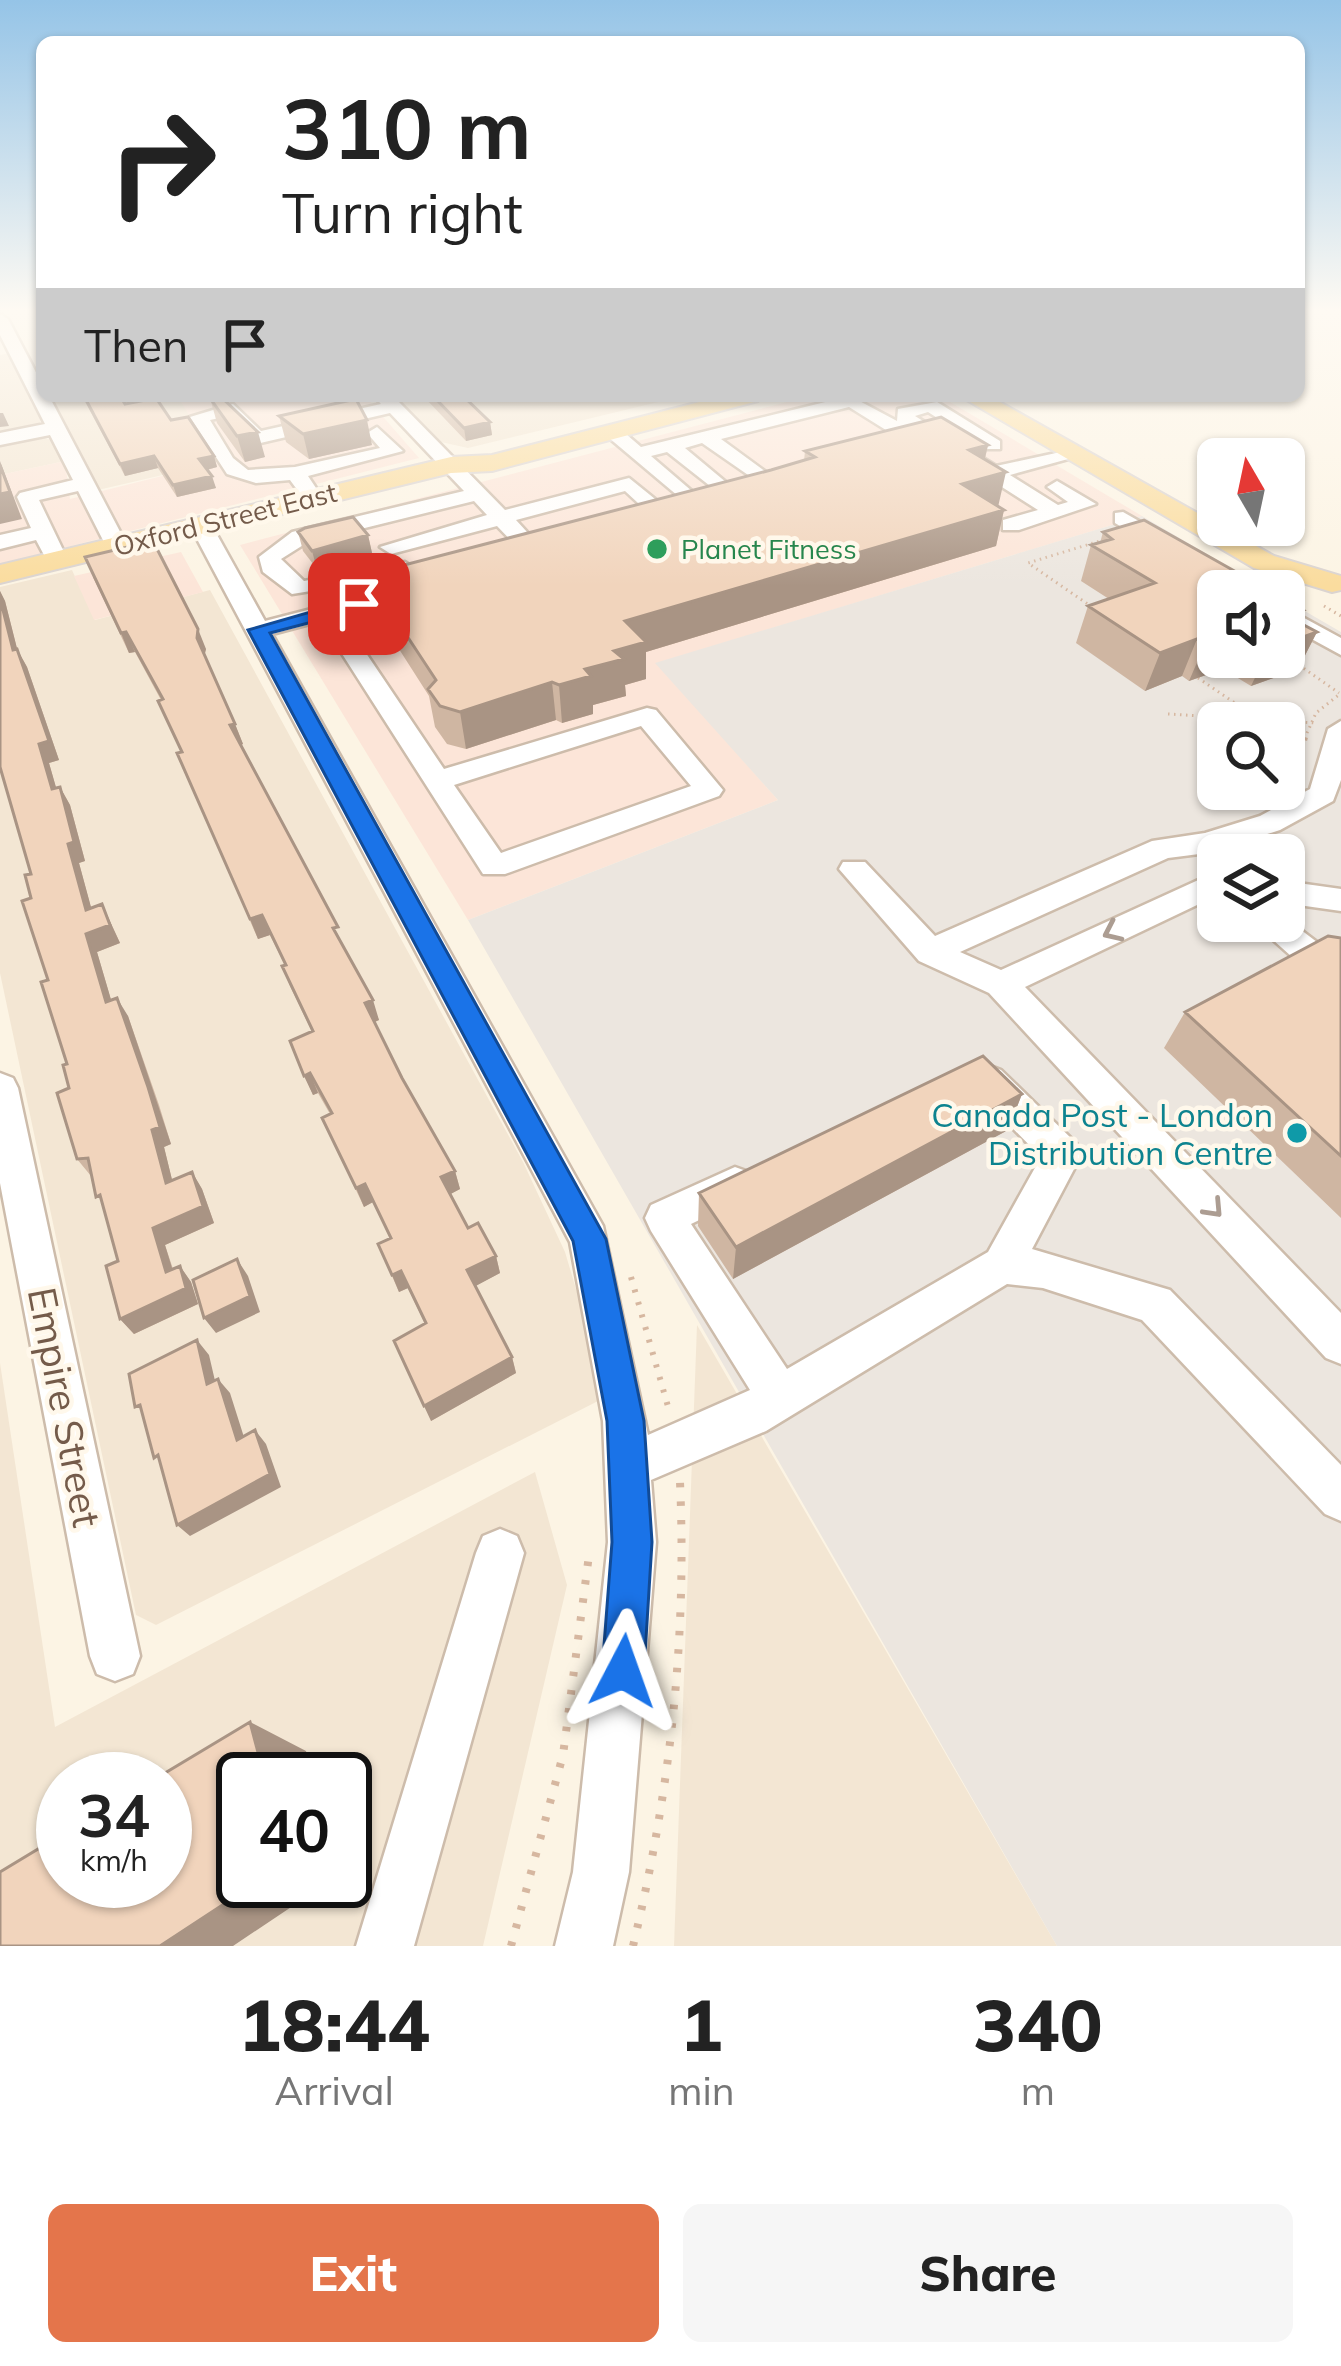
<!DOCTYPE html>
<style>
:root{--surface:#fff;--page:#f6f6f6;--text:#222;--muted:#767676;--accent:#e4754b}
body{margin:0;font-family:Mulish,sans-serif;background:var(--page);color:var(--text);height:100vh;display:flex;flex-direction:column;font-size:45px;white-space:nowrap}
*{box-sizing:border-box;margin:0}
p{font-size:39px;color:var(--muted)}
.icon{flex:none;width:66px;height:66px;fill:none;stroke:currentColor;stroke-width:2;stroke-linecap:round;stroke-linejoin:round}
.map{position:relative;height:1946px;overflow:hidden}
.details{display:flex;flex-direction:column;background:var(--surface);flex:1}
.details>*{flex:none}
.banner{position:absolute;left:36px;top:36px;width:1269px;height:366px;border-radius:18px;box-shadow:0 3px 9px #0004;background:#fff;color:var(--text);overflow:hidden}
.needle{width:78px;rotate:351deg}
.tools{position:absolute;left:1197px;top:438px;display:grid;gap:24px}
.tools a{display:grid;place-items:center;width:108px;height:108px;border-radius:18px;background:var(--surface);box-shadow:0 3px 9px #0004;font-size:60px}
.speed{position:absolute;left:36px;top:1752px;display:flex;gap:24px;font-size:60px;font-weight:700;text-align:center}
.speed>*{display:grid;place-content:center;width:156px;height:156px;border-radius:50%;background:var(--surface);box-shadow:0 3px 9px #0004;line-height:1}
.speed small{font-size:30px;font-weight:400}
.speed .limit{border:6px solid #111;border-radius:18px;background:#fff;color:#111}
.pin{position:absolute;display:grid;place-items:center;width:102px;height:102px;color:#fff;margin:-51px;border-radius:24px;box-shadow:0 6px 18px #0006}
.me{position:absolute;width:132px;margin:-66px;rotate:4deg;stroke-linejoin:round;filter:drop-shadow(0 0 9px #0008)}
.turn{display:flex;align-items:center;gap:42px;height:252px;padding:0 48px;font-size:54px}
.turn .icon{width:156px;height:156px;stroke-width:2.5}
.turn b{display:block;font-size:84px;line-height:102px}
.then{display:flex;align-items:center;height:114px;padding:0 48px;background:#0003;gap:24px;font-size:45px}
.eta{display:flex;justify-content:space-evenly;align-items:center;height:204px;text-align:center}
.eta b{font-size:72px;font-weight:800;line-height:84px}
.primary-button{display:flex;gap:24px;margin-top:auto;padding:24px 48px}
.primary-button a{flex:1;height:138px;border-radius:18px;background:var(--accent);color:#fff;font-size:48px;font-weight:800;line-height:138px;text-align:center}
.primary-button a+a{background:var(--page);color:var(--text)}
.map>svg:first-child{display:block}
.residential{fill:#f3e6d3;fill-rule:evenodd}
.commercial{fill:#fce5d8}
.industrial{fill:#ece6df;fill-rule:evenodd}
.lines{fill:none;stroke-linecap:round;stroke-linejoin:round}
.minor-casing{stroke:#cdbcab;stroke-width:5}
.major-casing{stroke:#dbd4d0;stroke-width:4}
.path-far3{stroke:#d6b7a0;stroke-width:3;stroke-dasharray:1.5 4.5;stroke-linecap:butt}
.path-far2{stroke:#d6b7a0;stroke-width:4.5;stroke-dasharray:3 9;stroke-linecap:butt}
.path-far1{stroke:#d6b7a0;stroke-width:6;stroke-dasharray:3 10;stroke-linecap:butt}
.path{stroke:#d6b7a0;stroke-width:8;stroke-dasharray:4.5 14;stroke-linecap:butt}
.minor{fill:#fff;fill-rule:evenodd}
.major{fill:#fadc9e;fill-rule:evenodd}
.wall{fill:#cfb6a2}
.shaded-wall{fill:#a99484}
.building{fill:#f1d4bc;stroke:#a99484;stroke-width:3}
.oneway{stroke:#ac9d92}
.route{fill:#1a73e8;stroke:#114b97;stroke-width:3}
.leisure-dot{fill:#2e9e5b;stroke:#fff8eb;stroke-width:4.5}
.culture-dot{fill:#0f9aa8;stroke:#fff8eb;stroke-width:4.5}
.labels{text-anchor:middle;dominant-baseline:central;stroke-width:9;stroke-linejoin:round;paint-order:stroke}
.far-street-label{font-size:27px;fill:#745b4a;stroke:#fff8eb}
.far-leisure-label{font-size:27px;fill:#27864d;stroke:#fff8eb;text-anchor:start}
.culture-label{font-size:33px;fill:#0d838f;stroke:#fff8eb;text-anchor:end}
.near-street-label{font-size:39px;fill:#745b4a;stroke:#fff8eb}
</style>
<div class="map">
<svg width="1341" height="1946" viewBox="0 0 1341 1946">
<rect width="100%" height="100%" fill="#fcf4e4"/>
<path class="residential" d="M 11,353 L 44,417 L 35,429 L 0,436 L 0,355 Z
M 52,396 L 207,396 L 182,402 L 219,462 L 98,490 Z
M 396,396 L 683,396 L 468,448 L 441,442 Z
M 39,437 L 52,440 L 65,461 L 0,475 L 0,443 Z
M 72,570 L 95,620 L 210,590 L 523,1162 L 565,1252 L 592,1343 L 602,1399 L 156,1625 L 136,1615 L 0,973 L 0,587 Z
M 697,1325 L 1057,1946 L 674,1946 Z
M 0,1363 L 55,1727 L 535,1472 L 567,1585 L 483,1946 L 0,1946 ZM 63,1779 L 165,1779 L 165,1881 L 63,1881 ZM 243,1779 L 345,1779 L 345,1881 L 243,1881 Z"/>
<path class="commercial" d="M 207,396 L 365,396 L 419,458 L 0,564 L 0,475 L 65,461 L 70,499 L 218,462 L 181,402 Z
M 810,396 L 940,396 L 1142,516 L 657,663 L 778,800 L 468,920 L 240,545 Z
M 181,552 L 203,592 L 94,620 L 74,576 Z"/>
<path class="industrial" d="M 1142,516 L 1270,591 L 1218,591 L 1218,657 L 1284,657 L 1284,599 L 1341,632 L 1341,1946 L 1057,1946 L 468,920 L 778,800 L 655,663 ZM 1218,723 L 1284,723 L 1284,789 L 1218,789 ZM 1218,855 L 1284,855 L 1284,921 L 1218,921 Z"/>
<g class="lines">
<g class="minor-casing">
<path id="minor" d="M 0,314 L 8,319 L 42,384 L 42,396 L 49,396 L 127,545 L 124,550 L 108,550 L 78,491 L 39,500 L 63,550 L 60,555 L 44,555 L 36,540 L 0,549 L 0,535 L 31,528 L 17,497 L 20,493 L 73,480 L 50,435 L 0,445 L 0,433 L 45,424 L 0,335 Z
M 374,396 L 393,396 L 505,510 L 629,478 L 681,520 L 670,526 L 662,525 L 625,491 L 516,520 L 549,556 L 524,567 L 513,560 L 523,553 L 497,526 L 391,554 L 380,547 L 487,515 L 474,501 L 308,542 L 281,559 L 304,581 L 405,562 L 416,569 L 405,576 L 292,594 L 263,572 L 259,557 L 292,532 L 464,491 L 390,413 L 256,444 L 229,416 L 210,420 L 233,458 L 248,470 L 295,467 L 380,448 L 367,433 L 377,427 L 403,451 L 308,476 L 318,491 L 308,497 L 301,495 L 290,480 L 256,483 L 227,474 L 190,417 L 233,404 L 261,431 L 381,404 Z
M 850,396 L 897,421 L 898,409 L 937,402 L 1000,441 L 1000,449 L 986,449 L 928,412 L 915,416 L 996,466 L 1079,448 L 1079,456 L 1010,475 L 1058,505 L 1068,502 L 1047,487 L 1057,481 L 1096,504 L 1019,530 L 1003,530 L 1003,520 L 1038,510 L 925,438 L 924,445 L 910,445 L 849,407 L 721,439 L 781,483 L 784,487 L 774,493 L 702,443 L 685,448 L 745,498 L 748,502 L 738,508 L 667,452 L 651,456 L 707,504 L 718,501 L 728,507 L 703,517 L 602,432 L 619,428 L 641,447 Z
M 1123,512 L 1253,586 L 1257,591 L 1229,591 L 1115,523 L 1115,513 Z
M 200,518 L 211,524 L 265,621 L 327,605 L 335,607 L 444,769 L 647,708 L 656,710 L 723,790 L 719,796 L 505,874 L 483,874 L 321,621 L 272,634 L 603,1226 L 648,1435 L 750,1390 L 651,1231 L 645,1218 L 651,1205 L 735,1167 L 749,1172 L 754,1184 L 749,1196 L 691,1224 L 787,1369 L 988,1252 L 1041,1157 L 975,1090 L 970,1080 L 975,1070 L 988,1065 L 1001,1070 L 1076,1143 L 1082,1154 L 1032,1249 L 1170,1290 L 1341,1465 L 1341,1521 L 1325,1514 L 1142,1320 L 1043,1288 L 1007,1284 L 766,1431 L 651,1480 L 656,1542 L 629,1872 L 613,1946 L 555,1946 L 573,1872 L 608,1542 L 603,1421 L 570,1242 L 189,524 ZM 641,726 L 691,786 L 501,853 L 454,785 Z
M 1284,607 L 1341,638 L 1341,655 L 1284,624 Z
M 1341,721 L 1341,780 L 1333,801 L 1280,830 L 1207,853 L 1168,858 L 960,952 L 1001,970 L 1218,871 L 1218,895 L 1025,987 L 1341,1313 L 1341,1364 L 1326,1358 L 989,993 L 919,961 L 839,869 L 843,862 L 865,862 L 935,936 L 1152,841 L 1205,833 L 1260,816 L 1310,789 L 1328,729 Z
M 1284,881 L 1341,889 L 1341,911 L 1284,903 Z
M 1284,917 L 1334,955 L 1338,964 L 1334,973 L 1310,973 L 1252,921 L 1284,921 Z
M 0,1073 L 13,1078 L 18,1088 L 140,1656 L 133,1674 L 115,1681 L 97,1674 L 90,1656 L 0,1183 Z
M 500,1529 L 517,1536 L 524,1553 L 414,1946 L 356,1946 L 476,1553 L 483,1536 Z"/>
</g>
<g class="major-casing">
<path id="major" d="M 723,396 L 762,396 L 758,401 L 492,471 L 451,473 L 0,583 L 0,565 L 451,457 L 492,455 Z
M 960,396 L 989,396 L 1274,556 L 1341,576 L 1341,590 L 1332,592 L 1254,568 Z"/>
</g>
<path class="path-far3" d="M 1324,606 L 1341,616
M 1092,607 L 1028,563 L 1103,540
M 1299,665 L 1339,693
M 1198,678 L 1260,720
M 1168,714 L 1316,723
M 1307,733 L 1316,713 L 1341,693"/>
<path class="path-far2" d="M 1284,736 L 1302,748
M 1284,783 L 1299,760 L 1308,730"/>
<path class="path-far1" d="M 631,1277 L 669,1410"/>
<path class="path" d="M 511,1946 L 563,1755 L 589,1555
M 633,1946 C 670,1792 687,1640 680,1482"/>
<use href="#minor" class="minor"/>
<use href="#major" class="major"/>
</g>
<path class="wall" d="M 82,396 L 120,396 L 125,404 L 171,420 L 214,456 L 217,467 L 207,470 L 216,488 L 177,497 L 158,468 L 125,476 Z
M 423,396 L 463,396 L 490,422 L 492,435 L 466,441 Z
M 210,398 L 265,457 L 245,462 L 217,423 Z
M 279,416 L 372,445 L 309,459 L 286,442 Z
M 988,445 L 985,459 L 998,507 L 1004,510 L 996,546 L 646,652 L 646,679 L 625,685 L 626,696 L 593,705 L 593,714 L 562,723 L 556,720 L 466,749 L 447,744 L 435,727 L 429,696 L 367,599 L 359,563 L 385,570 L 804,461 L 805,451 Z
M 1144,520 L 1218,657 L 1284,657 L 1297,621 L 1317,632 L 1298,669 L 1251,686 L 1223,669 L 1189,681 L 1182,676 L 1145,691 L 1076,643 L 1088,606 L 1109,599 L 1081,581 L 1091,545 L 1100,543 L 1103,532 Z
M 298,532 L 368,535 L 372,553 L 317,569 L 303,551 Z
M 93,577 L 206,649 L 204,655 L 235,724 L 243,744 L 241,745 L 344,947 L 379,1020 L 375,1022 L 402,1078 L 455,1171 L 460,1189 L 450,1194 L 468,1228 L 496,1256 L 500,1273 L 475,1286 L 512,1357 L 516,1373 L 431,1421 L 425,1324 L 408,1288 L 399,1292 L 378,1244 L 390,1238 L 373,1202 L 364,1207 L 322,1118 L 330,1114 L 318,1093 L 313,1095 L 290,1041 L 312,1032 L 290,986 L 282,966 L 285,965 L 270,935 L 258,939 L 177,753 L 181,752 L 158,701 L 161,700 L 135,652 L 129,653 Z
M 0,591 L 5,601 L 17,649 L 27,667 L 59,760 L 49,763 L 56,788 L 60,787 L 70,805 L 85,861 L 79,863 L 91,908 L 102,904 L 120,943 L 97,952 L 111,1000 L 128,1016 L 159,1105 L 171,1144 L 164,1147 L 172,1180 L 192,1172 L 202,1189 L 214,1223 L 165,1245 L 173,1269 L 180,1266 L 191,1282 L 198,1304 L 134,1334 L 120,1319 L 118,1261 L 104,1207 L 91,1176 L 77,1159 L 67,1064 L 31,898 L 31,874 L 0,767 Z
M 1341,938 L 1341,1218 L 1164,1048 L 1185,1012 Z
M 1022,1094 L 1008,1130 L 733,1279 L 698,1226 L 699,1193 Z"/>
<path class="shaded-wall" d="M 0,413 L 3,413 L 9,426 L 0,427 Z
M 367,420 L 372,445 L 309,459 L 303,434 Z
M 490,422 L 492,435 L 466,441 L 464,428 Z
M 258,432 L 265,457 L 245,462 L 237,436 Z
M 988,445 L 980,479 L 1006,472 L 998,507 L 955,519 L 969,450 Z
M 154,456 L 158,468 L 125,476 L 120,464 Z
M 214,456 L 217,467 L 202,471 L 199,459 Z
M 0,461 L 22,519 L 0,524 Z
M 212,476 L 216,488 L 177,497 L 173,485 Z
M 1004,510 L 996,546 L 646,652 L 646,679 L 625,685 L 626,696 L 593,705 L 593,714 L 562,723 L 559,685 L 585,669 L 625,621 Z
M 368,535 L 372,553 L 317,569 L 312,551 Z
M 0,591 L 5,601 L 22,668 L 13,650 L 0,598 Z
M 1303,610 L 1287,643 L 1317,632 L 1298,669 L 1251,686 L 1265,657 L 1284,657 L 1285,615 Z
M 198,629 L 206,649 L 204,658 L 197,638 Z
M 126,632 L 135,652 L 129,653 L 121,633 Z
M 1197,639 L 1182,676 L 1145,691 L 1160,653 Z
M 1218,639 L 1218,657 L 1228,657 L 1223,669 L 1189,681 L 1205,644 Z
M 17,649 L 27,667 L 59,760 L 49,763 L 62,808 L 52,789 L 39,744 Z
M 552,682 L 556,720 L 466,749 L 460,712 Z
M 235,724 L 243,744 L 238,746 L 230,725 Z
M 60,787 L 70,805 L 85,861 L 79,863 L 97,929 L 86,910 L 68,844 Z
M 102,904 L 120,943 L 97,952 L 117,1020 L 106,1002 L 86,934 Z
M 262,915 L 270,935 L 258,939 L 250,919 Z
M 117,998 L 128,1016 L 171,1144 L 164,1147 L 177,1200 L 166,1183 Z
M 373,1000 L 379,1020 L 372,1023 L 365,1003 Z
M 310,1073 L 318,1093 L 313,1095 L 304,1076 Z
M 1022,1094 L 1008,1130 L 733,1279 L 736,1247 Z
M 455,1171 L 460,1189 L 447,1196 L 441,1177 Z
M 192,1172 L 202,1189 L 214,1223 L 165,1245 L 178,1288 L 166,1272 L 153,1228 Z
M 365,1184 L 373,1202 L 364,1207 L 356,1188 Z
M 496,1256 L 500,1273 L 472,1288 L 467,1270 Z
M 237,1259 L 248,1276 L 260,1312 L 216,1333 L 204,1318 Z
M 180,1266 L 191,1282 L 198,1304 L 134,1334 L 120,1319 Z
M 401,1271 L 408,1288 L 399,1292 L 392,1275 Z
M 197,1340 L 209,1355 L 219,1398 L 207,1384 Z
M 512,1357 L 516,1373 L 431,1421 L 424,1406 Z
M 218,1379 L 230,1393 L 249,1453 L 237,1440 Z
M 255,1430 L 266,1444 L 281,1487 L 190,1536 L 177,1525 Z
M 250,1722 L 306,1751 L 314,1779 L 265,1779 Z
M 259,1881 L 330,1881 L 233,1946 L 160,1946 Z"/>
<path class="building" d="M 84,396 L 120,396 L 125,404 L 156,398 L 171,420 L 188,417 L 214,456 L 199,459 L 212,476 L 173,485 L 154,456 L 120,464 Z
M 220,396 L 258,432 L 237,436 L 210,398 Z
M 433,396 L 463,396 L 490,422 L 464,428 Z
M 356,399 L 367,420 L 303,434 L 279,416 Z
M 941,417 L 988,445 L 969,450 L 1006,472 L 962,484 L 1004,510 L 625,621 L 646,642 L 614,651 L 624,659 L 585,669 L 591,676 L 559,685 L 552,682 L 460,712 L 440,706 L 428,689 L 436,680 L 359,563 L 385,570 L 771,470 L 815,457 L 805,451 Z
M 0,465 L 10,492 L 0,494 Z
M 353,517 L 368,535 L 312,551 L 298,532 L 305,528 Z
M 1144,520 L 1270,591 L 1218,591 L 1218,639 L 1205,644 L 1197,639 L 1160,653 L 1088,606 L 1155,583 L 1091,545 L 1112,539 L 1103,532 Z
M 153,541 L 198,629 L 197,638 L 235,724 L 230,725 L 338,927 L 333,928 L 373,1000 L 365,1003 L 402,1078 L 455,1171 L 441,1177 L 468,1228 L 478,1223 L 496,1256 L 467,1270 L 512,1357 L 424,1406 L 394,1341 L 426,1323 L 401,1271 L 392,1275 L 378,1244 L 391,1238 L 365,1184 L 356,1188 L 322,1118 L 332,1113 L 310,1073 L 304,1076 L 290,1041 L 313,1031 L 282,966 L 286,965 L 262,915 L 250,919 L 177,753 L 182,752 L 158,701 L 163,699 L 126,632 L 121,633 L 85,557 Z
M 0,598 L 13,650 L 17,649 L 49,741 L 39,744 L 52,789 L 60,787 L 74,842 L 68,844 L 86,910 L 102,904 L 110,925 L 86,934 L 106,1002 L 117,998 L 148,1087 L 160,1127 L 152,1130 L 166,1183 L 192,1172 L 203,1206 L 153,1228 L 166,1272 L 180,1266 L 186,1288 L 120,1319 L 106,1266 L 118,1261 L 100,1195 L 96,1197 L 88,1158 L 77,1159 L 57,1093 L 69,1088 L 63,1065 L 67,1064 L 41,982 L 48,980 L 22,901 L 31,898 L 25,875 L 31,874 L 0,767 Z
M 1284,599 L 1303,610 L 1285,615 L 1317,632 L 1284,644 Z
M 1328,936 L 1341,938 L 1341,1156 L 1185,1012 Z
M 983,1056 L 1022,1094 L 736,1247 L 699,1193 Z
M 237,1259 L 250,1296 L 204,1318 L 193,1280 Z
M 197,1340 L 207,1384 L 218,1379 L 237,1440 L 255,1430 L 270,1474 L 177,1525 L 158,1455 L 154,1458 L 140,1405 L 135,1407 L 129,1374 Z
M 250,1722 L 265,1779 L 243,1779 L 243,1881 L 259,1881 L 160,1946 L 0,1946 L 0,1872 L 63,1834 L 63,1881 L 165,1881 L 165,1779 L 155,1779 Z"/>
<defs><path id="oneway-chevron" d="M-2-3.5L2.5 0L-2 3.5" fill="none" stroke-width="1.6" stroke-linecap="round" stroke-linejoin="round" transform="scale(3)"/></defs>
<g class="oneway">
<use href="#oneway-chevron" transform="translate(1112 932) rotate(155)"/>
<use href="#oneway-chevron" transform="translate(1214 1209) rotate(47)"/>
</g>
<linearGradient id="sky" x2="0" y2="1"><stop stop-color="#95c4e7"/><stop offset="0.53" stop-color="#fefaf3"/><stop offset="1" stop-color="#fefaf3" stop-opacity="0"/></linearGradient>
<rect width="1341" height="586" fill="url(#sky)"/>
<path class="route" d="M 359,598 L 369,604 L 366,608 L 270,633 L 606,1239 L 644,1421 L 652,1542 L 644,1671 L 638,1686 L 623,1692 L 608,1686 L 602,1671 L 612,1542 L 607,1421 L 573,1241 L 248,630 Z"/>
<circle class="leisure-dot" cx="657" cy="549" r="12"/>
<circle class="culture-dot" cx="1297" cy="1133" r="12"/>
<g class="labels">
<g class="far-street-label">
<text transform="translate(225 519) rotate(-14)">Oxford Street East</text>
</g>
<g class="far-leisure-label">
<text x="681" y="549">Planet Fitness</text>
</g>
<g class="culture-label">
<text x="1273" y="1114">Canada Post - London<tspan x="1273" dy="38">Distribution Centre</tspan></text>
</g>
<g class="near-street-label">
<text transform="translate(65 1407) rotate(79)">Empire Street</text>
</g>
</g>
</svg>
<div class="tools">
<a><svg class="needle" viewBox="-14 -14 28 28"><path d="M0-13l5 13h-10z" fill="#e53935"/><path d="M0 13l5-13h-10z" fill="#767676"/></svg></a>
<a><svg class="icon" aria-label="sound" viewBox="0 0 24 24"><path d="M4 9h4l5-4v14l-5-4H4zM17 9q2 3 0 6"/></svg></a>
<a><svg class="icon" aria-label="search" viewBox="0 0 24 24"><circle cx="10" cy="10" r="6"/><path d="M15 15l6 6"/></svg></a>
<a><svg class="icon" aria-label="layers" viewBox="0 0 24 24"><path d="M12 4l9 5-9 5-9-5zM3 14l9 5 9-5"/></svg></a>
</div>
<div class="speed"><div>34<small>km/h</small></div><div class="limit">40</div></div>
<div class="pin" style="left:359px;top:604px;background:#d93025"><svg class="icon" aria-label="arrive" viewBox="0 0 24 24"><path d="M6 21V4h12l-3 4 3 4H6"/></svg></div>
<svg class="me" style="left:623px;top:1671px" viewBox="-20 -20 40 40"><path d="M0-17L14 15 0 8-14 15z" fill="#1a73e8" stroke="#fff" stroke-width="4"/></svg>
<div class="banner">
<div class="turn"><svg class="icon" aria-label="right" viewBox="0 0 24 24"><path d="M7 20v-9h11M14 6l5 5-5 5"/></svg><div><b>310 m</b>Turn right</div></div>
<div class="then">Then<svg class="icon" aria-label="arrive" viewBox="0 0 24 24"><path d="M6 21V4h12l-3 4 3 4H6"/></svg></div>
</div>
</div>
<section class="details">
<div class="eta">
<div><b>18:44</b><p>Arrival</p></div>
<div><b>1</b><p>min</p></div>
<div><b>340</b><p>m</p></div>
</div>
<div class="primary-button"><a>Exit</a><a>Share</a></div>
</section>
